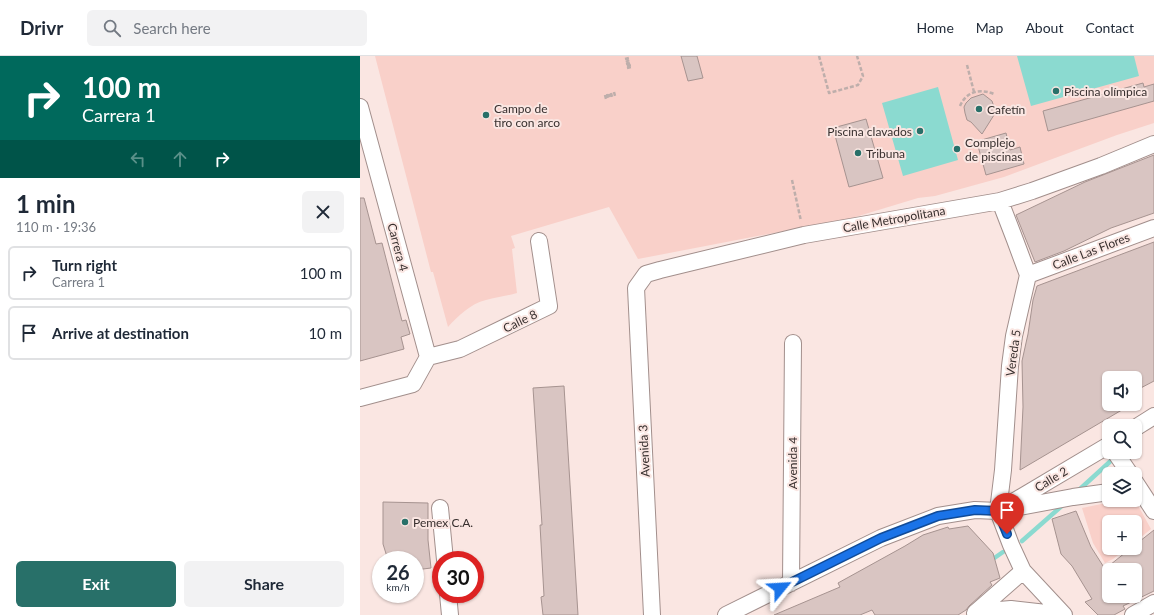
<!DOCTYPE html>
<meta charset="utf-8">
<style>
:root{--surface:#fff;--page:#f2f2f3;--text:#1f2937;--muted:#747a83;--line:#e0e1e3;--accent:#287069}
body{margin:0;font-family:Lato,sans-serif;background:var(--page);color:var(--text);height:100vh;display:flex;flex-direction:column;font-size:15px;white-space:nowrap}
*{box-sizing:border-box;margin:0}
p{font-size:13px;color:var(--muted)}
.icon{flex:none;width:22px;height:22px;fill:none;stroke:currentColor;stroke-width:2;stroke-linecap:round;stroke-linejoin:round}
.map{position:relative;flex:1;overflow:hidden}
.drawer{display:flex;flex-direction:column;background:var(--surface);width:360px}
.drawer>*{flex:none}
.hud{background:#00695c;color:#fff;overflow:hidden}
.tools{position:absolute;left:742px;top:315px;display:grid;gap:8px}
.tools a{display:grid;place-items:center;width:40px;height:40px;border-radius:6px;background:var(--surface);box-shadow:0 1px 3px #0004;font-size:20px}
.speed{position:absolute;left:12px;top:495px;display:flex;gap:8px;font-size:20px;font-weight:700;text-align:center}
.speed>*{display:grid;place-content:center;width:52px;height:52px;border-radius:50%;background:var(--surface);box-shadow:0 1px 3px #0004;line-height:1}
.speed small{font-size:10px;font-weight:400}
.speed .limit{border:6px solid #d22;background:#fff;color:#111}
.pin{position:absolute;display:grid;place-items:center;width:34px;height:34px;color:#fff;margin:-41px -17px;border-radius:50% 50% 50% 0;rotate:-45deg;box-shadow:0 0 4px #0007}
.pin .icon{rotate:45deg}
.me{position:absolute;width:44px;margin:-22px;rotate:63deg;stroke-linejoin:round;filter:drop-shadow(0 0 3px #0008)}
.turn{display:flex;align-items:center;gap:14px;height:84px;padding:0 16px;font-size:18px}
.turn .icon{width:52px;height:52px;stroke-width:2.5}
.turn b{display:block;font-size:28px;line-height:34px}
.lanes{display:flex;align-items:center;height:38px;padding:0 16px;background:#0003;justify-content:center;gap:20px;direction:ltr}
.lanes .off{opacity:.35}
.round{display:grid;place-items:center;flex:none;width:42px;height:42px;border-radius:6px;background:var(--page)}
.summary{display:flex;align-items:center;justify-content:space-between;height:68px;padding:0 16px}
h1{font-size:24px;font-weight:700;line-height:30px}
.cta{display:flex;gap:8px;margin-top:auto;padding:8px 16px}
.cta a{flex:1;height:46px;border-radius:6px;background:var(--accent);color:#fff;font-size:16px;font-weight:700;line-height:46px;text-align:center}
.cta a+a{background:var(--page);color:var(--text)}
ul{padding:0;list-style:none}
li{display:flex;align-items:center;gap:12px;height:54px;margin:0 8px 6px;padding:0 8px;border:2px solid var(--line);border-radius:6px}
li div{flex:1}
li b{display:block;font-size:15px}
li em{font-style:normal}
header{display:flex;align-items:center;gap:24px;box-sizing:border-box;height:56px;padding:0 20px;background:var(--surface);border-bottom:1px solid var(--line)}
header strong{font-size:19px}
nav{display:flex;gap:22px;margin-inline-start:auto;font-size:14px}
.search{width:280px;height:36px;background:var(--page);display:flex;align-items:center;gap:10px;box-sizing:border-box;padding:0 14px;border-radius:6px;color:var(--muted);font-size:15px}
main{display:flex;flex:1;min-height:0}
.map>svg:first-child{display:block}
.green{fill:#f9d0c9}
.water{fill:#8bdad0}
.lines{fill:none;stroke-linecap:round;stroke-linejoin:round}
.stream{stroke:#8bdad0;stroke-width:4.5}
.building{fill:#d9c5c2;stroke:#a69390;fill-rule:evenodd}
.minor-casing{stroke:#a28f8c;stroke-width:18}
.path{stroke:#beaeab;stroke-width:2.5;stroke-dasharray:4 2;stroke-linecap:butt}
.minor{stroke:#fff;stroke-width:16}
.route-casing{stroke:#114b97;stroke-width:10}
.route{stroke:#1a73e8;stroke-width:7}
.poi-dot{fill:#287069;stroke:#fae6e2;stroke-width:1.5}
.labels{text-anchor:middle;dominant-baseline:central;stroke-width:4;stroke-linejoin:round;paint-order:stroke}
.poi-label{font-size:12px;fill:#372f2e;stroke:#fae6e2;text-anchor:start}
.street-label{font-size:12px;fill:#372f2e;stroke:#fae6e2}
</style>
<header>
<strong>Drivr</strong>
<div class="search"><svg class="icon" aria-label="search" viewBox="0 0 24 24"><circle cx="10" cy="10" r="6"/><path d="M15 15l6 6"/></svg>Search here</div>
<nav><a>Home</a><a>Map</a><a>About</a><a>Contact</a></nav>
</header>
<main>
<section class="drawer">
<div class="hud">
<div class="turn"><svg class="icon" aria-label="right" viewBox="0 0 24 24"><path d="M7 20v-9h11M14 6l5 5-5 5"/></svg><div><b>100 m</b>Carrera 1</div></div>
<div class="lanes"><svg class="icon off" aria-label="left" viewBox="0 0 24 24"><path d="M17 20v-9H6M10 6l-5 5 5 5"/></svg><svg class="icon off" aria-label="ahead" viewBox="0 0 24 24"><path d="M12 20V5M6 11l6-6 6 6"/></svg><svg class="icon" aria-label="right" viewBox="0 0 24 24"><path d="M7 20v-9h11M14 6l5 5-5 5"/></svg></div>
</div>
<div class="summary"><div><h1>1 min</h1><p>110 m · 19:36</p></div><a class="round"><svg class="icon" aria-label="close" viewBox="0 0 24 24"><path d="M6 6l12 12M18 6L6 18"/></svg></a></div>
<ul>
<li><svg class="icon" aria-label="right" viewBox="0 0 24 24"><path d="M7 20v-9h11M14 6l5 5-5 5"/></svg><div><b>Turn right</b><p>Carrera 1</p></div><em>100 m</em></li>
<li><svg class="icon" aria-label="arrive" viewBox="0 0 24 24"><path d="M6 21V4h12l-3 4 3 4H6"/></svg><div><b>Arrive at destination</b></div><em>10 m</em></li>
</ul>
<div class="cta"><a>Exit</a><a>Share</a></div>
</section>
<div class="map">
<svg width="794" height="559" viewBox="0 0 794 559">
<rect width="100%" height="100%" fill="#fae6e2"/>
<path class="green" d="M 15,0 L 794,0 L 794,67 L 757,79 L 644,121 L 575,140 L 558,142 L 492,162 L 278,203 L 249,151 L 151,180 L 155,192 L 152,193 L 157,237 C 146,240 136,241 126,244 C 110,248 98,260 88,271 L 73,216 L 71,216 Z
M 761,444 L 775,444 L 791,473 L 775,486 L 775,466 L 749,466 L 749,492 L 767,492 L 753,503 L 745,507 L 733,487 L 722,452 Z"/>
<path class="water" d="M 657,0 L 774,0 L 779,20 L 671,50 Z
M 578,31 L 598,104 L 543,120 L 522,47 Z"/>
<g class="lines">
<path class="stream" d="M 775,382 L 781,376
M 720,433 L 754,402
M 662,485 L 704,448
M 630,505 L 643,496"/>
</g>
<path class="building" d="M 321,0 L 337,0 L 343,22 L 328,25 Z
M 783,27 L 784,31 L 794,28 L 794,45 L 688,75 L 683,55 Z
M 623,38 L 632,45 L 635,54 L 634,59 L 622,78 L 611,66 L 607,64 L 605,57 L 604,51 L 606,47 L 611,42 Z
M 506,63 L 523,122 L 489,131 L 473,72 Z
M 646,77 L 650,94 L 660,91 L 664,108 L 626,119 L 618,90 L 618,85 Z
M 794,99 L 794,157 L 751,172 L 704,195 L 675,206 L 656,159 L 725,126 Z
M 0,142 L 4,142 L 16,188 L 22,187 L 42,265 L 46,264 L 50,278 L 41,281 L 44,293 L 0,305 Z
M 794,186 L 794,325 L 775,335 L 775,322 L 749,322 L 749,348 L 772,348 L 660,414 L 663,351 L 662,305 L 668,278 L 673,244 L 677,230 Z
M 204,330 L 218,559 L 183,559 L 181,541 L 184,540 L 180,469 L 182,469 L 173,332 Z
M 23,446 L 68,447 L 68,484 L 71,512 L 55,514 L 55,504 L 28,504 L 23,488 Z
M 716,455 L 731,491 L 745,513 L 771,492 L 775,492 L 775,489 L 794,474 L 794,535 L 763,550 L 765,553 L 754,559 L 738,559 L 725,546 L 732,543 L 712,510 L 701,498 L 692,463 ZM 746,514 L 775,514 L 775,540 L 749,540 L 749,519 Z
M 608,470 L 633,497 L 640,522 L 630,526 L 632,529 L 609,550 L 606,554 L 598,559 L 515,559 L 512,554 L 500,559 L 414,559 L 480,531 L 478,527 L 545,490 L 563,479 L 588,471 L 589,473 Z"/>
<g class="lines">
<g class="minor-casing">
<path id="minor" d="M 0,51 L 68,301 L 53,328 L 0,342
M 640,145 L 655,184 L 668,219 L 654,280 L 650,310 L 643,414 L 638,455 L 651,489 L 663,515 L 704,559
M 668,219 L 794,172
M 68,301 L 100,293 L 189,250 L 179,185
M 775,372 L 794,360
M 755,396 L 770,418
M 775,426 L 794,455
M 648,449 L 749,389
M 80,452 L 85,504
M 431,527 L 433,287
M 88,538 L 90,559
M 616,556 L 651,553 L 704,559
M 615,557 L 663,515
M 292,559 L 276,232 L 286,218 L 300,214 L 444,179 L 640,145 L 672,135 L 741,110 L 794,88
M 366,559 L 521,482 L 578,460 L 615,454 L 638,455 L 713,441 L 749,436
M 773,559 L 794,547"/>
</g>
<path class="path" d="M 459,0 L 469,37 L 498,29 L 503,20 L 497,0
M 265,3 L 269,2
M 266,6 L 269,4
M 266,8 L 270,7
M 607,9 L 614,36
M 267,10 L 271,9
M 267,12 L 271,11
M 254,36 L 255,40
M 251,37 L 252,41
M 247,38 L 248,42
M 249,38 L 250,41
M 245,39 L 246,43
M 600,50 C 606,36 619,32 634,38
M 432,124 L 441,165"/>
<use href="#minor" class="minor"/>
</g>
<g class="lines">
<g class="route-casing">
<path id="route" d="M 420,532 L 521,482 L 578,460 L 615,454 L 638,455 L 647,478"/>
</g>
<use href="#route" class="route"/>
</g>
<g class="poi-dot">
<circle cx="696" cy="35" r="4"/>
<circle cx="619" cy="53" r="4"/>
<circle cx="126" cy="59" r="4"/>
<circle cx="560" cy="75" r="4"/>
<circle cx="597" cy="93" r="4"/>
<circle cx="498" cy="97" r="4"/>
<circle cx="45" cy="466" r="4"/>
</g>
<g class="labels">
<g class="poi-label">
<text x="704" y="35">Piscina olímpica</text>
<text x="134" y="52">Campo de<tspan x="134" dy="14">tiro con arco</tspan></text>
<text x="627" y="53">Cafetín</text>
<text x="552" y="75" text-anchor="end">Piscina clavados</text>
<text x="605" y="86">Complejo<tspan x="605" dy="14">de piscinas</tspan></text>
<text x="506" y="97">Tribuna</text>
<text x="53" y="466">Pemex C.A.</text>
</g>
<g class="street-label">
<text transform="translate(534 163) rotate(-10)">Calle Metropolitana</text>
<text transform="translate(38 191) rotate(75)">Carrera 4</text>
<text transform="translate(731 195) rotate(-21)">Calle Las Flores</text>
<text transform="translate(160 265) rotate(-26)">Calle 8</text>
<text transform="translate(653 297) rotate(-82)">Vereda 5</text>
<text transform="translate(284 395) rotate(-93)">Avenida 3</text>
<text transform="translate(432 407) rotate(-90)">Avenida 4</text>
<text transform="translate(691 423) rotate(-31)">Calle 2</text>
</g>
</g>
</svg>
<div class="tools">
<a><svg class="icon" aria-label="sound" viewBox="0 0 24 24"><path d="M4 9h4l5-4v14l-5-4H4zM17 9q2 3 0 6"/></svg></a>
<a><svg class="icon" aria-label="search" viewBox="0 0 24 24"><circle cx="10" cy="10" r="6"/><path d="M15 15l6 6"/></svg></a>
<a><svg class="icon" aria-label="layers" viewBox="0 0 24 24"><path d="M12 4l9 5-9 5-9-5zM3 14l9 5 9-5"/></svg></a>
<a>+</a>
<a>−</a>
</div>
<div class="speed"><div>26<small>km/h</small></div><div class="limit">30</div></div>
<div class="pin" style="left:647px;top:478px;background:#d93025"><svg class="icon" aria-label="arrive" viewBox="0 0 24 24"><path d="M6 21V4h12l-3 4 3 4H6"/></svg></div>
<svg class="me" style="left:420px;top:532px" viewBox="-20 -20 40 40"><path d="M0-17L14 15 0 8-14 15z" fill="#1a73e8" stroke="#fff" stroke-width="4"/></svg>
</div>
</main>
